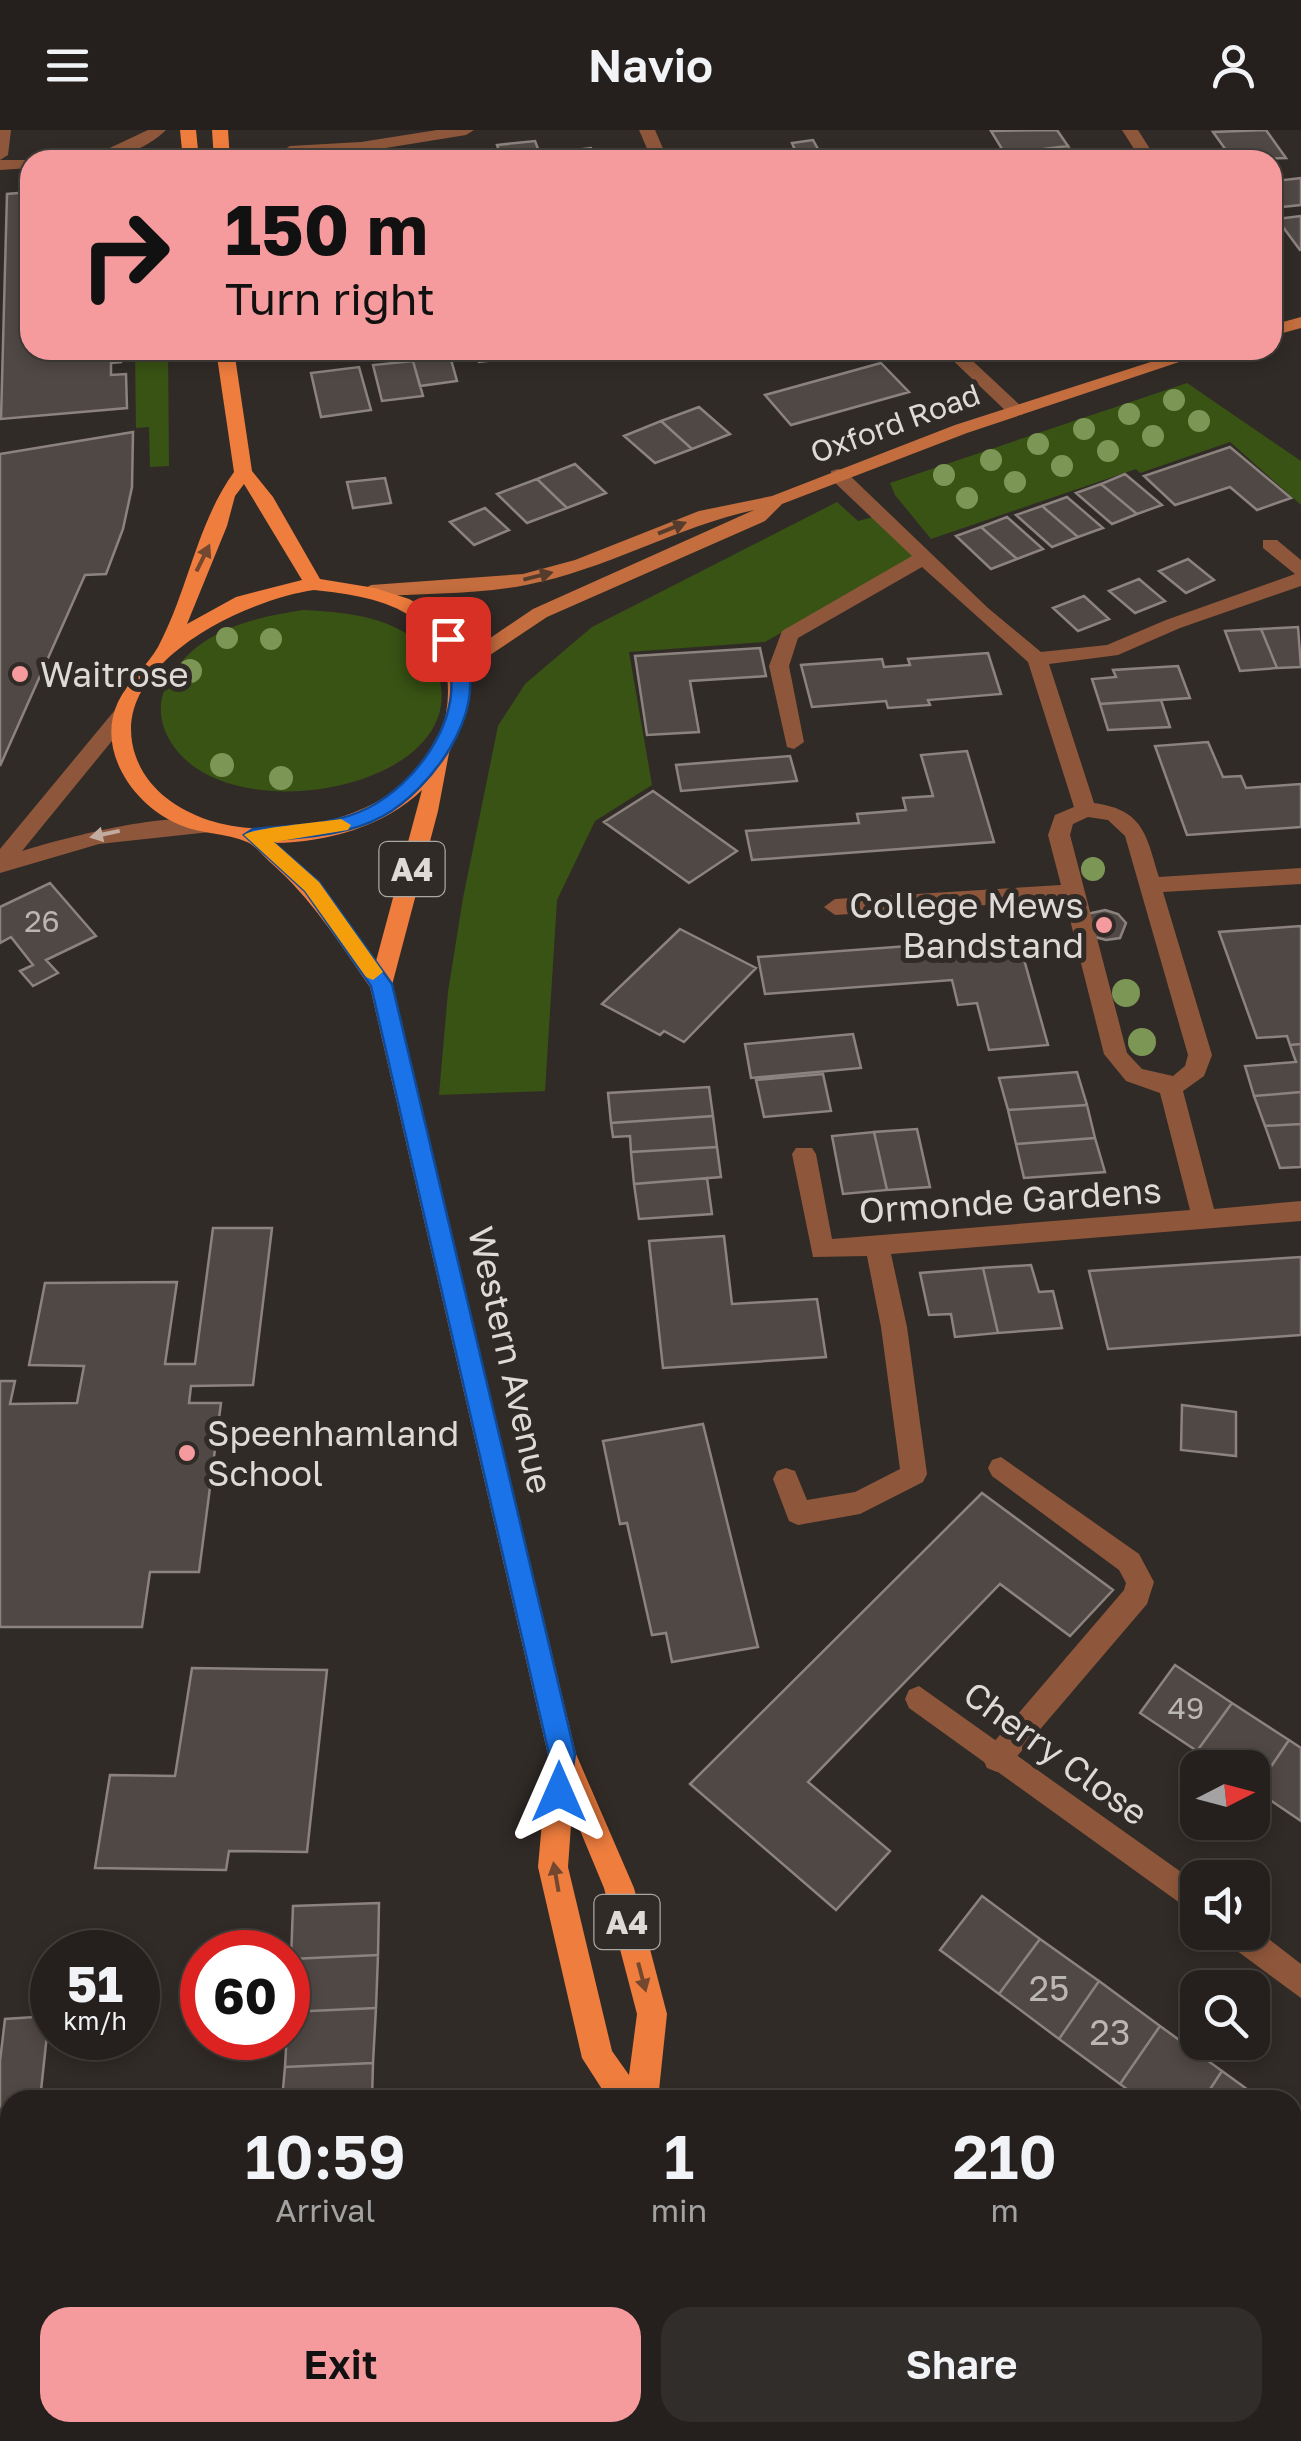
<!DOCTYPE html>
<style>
:root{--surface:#25201d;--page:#312d2a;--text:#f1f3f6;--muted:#a3a3a4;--line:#423e3b;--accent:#f59b9d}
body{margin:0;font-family:"Golos Text",sans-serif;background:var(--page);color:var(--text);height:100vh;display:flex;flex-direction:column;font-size:38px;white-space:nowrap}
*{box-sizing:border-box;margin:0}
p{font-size:32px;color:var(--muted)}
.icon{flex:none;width:55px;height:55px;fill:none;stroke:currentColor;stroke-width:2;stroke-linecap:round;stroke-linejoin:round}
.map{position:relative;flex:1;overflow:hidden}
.side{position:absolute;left:0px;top:1960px;width:1302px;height:352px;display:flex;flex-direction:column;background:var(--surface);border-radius:30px 30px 0 0;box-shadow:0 5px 15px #0003,0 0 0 2px var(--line)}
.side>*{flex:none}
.top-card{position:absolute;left:20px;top:20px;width:1262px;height:210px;border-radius:30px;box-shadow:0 5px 15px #0003,0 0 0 2px var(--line);background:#f59b9d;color:#111;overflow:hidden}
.needle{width:65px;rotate:84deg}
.fabs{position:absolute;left:1180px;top:1620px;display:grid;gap:20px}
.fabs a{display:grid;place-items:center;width:90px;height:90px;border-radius:20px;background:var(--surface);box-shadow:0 5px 15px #0003,0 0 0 2px var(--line);font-size:50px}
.speed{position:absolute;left:30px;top:1800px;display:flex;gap:20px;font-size:50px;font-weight:700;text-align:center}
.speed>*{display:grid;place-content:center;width:130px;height:130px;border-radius:50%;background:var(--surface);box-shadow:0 5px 15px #0003,0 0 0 2px var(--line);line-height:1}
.speed small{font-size:25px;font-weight:400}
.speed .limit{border:15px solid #d22;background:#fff;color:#111}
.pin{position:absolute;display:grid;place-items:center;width:85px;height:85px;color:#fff;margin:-42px;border-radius:20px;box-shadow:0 5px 15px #0006}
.me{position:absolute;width:110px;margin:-55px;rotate:0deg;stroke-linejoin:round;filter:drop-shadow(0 0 8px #0008)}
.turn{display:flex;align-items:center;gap:35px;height:210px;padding:0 40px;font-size:45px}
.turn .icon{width:130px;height:130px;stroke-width:2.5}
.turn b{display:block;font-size:70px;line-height:85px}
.eta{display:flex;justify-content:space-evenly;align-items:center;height:170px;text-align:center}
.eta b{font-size:60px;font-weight:600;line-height:70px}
.action{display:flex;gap:20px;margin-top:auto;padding:20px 40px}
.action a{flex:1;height:115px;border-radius:30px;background:var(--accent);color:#111;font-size:40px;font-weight:600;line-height:115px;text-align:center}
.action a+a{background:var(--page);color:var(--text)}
header{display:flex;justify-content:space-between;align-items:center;height:130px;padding:0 40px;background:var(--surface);font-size:45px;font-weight:600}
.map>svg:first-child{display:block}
.green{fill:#395314}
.building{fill:#504844;stroke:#8c837e;stroke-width:2.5}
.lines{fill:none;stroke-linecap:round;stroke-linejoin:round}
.service{fill:#8e573b;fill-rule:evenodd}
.minor{fill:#8e573b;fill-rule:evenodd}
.tertiary{fill:#8e573b;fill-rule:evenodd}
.secondary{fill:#c46d3e;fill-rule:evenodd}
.primary{fill:#ee7d3e;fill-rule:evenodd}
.tree{fill:#7c9755}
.oneway{fill:#563c2d}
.oneway2{fill:#73482f}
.oneway3{fill:#c2aca0}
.route{fill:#1a73e8;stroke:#114b97;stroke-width:2.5}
.slow{fill:#f59e0b}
.poi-dot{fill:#f59b9d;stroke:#312b27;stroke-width:4}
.labels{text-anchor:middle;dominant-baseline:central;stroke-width:10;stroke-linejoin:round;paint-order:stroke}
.far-street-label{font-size:30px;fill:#dedad7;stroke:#312b27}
.number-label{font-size:30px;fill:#bab6b2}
.shield{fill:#312b27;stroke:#aaa6a2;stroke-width:2.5}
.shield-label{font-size:32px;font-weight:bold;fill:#dedad7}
.poi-label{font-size:35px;fill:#dedad7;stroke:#312b27;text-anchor:start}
.street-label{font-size:35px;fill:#dedad7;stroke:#312b27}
.near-number-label{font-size:35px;fill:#bab6b2}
</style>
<header><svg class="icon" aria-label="menu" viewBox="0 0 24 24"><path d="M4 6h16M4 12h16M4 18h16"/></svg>Navio<svg class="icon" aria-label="person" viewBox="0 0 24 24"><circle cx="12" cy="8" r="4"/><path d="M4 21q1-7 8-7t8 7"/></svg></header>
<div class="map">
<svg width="1301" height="2311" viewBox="0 0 1301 2311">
<rect width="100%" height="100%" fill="#312b27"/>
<path class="green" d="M 135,220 L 168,220 L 169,336 L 150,337 L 149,297 L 136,298 Z
M 1187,253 L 1301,331 L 1301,375 L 1230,312 L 1140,343 L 1136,339 L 931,409 L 895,365 L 890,353 Z
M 837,372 L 858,391 L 873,387 L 916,425 L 765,512 L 629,522 L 652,655 L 595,691 L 557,770 L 545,961 L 439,965 L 448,862 L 463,768 L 498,596 L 525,554 L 592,497 Z
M 303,480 C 348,482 416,488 436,538 C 483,657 223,708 169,609 C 160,593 158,575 165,558 C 189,503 249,488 303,480 Z"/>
<path class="building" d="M 1057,0 L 1068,16 L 1005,24 L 991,1 Z
M 1266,0 L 1286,28 L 1233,30 L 1213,2 Z
M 813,10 L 824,30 L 776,30 L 772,23 L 795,20 L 792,13 Z
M 535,11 L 540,24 L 591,18 L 595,30 L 532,30 L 531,27 L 502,30 L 497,15 Z
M 1068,16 L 1076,30 L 1009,30 L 1005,24 Z
M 1272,45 L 1276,51 L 1301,48 L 1301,75 L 1272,78 Z
M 30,62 L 30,220 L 121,223 L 121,232 L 111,233 L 111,245 L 126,244 L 127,278 L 1,289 L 7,64 Z
M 1301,86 L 1301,120 L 1300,120 L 1277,89 Z
M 475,220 L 509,220 L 512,228 L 479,232 Z
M 450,226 L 457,251 L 420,256 L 413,231 Z
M 413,231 L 423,266 L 382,271 L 373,235 Z
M 881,233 L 909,262 L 791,295 L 765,265 Z
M 359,237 L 371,280 L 321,287 L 311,243 Z
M 699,277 L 730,304 L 692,319 L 661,291 Z
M 661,291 L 692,319 L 655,333 L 624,306 Z
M 133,302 L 132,357 L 123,399 L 106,444 L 85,445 L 0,636 L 0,324 Z
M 1230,317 L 1291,368 L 1257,380 L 1230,357 L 1175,375 L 1144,346 Z
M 575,334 L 606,363 L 567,378 L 537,349 Z
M 1125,344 L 1162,375 L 1137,384 L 1101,354 Z
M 385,348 L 391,373 L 353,378 L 347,352 Z
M 537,349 L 567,378 L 527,393 L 497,364 Z
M 1101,354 L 1137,384 L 1112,394 L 1076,363 Z
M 1067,367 L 1103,398 L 1078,407 L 1042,376 Z
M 1042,376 L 1078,407 L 1052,417 L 1016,385 Z
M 485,378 L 509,400 L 474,415 L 450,392 Z
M 1007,387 L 1043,419 L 1017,429 L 981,397 Z
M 981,397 L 1017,429 L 991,439 L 956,406 Z
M 1188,429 L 1214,450 L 1186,463 L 1159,441 Z
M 1139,449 L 1165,471 L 1135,483 L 1109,461 Z
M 1084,466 L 1109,489 L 1078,501 L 1053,478 Z
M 1298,497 L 1301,537 L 1277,538 L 1261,499 Z
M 1261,499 L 1277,538 L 1240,541 L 1225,501 Z
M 760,518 L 766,546 L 690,551 L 699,602 L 647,605 L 635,526 Z
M 988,523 L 1001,564 L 928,570 L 930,575 L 888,578 L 886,571 L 812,577 L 801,535 L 882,529 L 884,537 L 910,535 L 908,529 Z
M 1178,536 L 1190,568 L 1100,574 L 1092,549 L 1116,547 L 1113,540 Z
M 1161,570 L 1170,597 L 1108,600 L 1100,574 Z
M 1208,612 L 1223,647 L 1241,646 L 1246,658 L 1301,654 L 1301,697 L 1187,705 L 1155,616 Z
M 967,621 L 994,712 L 752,730 L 746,701 L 859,693 L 857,684 L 906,680 L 903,668 L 933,666 L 921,625 Z
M 790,626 L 797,651 L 681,661 L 676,635 Z
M 653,661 L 737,721 L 689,753 L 604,692 Z
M 50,753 L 96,806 L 46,830 L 58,843 L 33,856 L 20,841 L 33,835 L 11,807 L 0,813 L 0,777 Z
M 1105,780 L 1118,784 L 1126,793 L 1120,808 L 1106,810 L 1091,806 L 1087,784 Z
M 1301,796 L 1301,914 L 1290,915 L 1287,906 L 1257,908 L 1219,802 Z
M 680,799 L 756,838 L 684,912 L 664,901 L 660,905 L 602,874 Z
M 1018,808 L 1048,915 L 989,920 L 977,873 L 958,875 L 952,850 L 765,864 L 758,827 Z
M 853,904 L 861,938 L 751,948 L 745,914 Z
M 1301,914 L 1301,962 L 1254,966 L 1245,936 L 1296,932 L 1290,915 Z
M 1077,942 L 1087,975 L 1008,980 L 999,948 Z
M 823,944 L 831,981 L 764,987 L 756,950 Z
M 709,957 L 713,986 L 611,993 L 608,963 Z
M 1301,962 L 1301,994 L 1265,996 L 1254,966 Z
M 1087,975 L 1095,1008 L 1016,1014 L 1008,980 Z
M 713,986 L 717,1017 L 631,1022 L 630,1006 L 613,1007 L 611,993 Z
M 1301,994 L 1301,1037 L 1280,1038 L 1265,996 Z
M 917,999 L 930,1057 L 887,1060 L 874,1002 Z
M 874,1002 L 887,1060 L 843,1064 L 832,1006 Z
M 1095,1008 L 1105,1042 L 1024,1048 L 1016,1014 Z
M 717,1017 L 721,1047 L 634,1054 L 631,1022 Z
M 707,1048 L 712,1084 L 639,1089 L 634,1054 Z
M 213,1098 L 272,1098 L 253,1255 L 191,1256 L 189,1273 L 221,1273 L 199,1442 L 150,1442 L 142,1497 L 0,1497 L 0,1251 L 15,1251 L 10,1274 L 77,1273 L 84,1236 L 29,1235 L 45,1153 L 177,1152 L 165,1234 L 195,1234 Z
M 724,1106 L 732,1174 L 817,1169 L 826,1227 L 663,1238 L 649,1111 Z
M 1301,1127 L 1301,1205 L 1108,1219 L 1089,1141 Z
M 1031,1135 L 1039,1162 L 1053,1161 L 1062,1198 L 998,1203 L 983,1138 Z
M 983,1138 L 998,1203 L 955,1207 L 951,1184 L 929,1185 L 920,1143 Z
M 1182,1275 L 1236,1282 L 1236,1326 L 1181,1320 Z
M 703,1294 L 758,1517 L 672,1532 L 666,1503 L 652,1505 L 627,1393 L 620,1394 L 603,1311 Z
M 982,1363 L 1113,1460 L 1070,1506 L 1000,1454 L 808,1652 L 890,1721 L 836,1780 L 690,1654 Z
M 1175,1535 L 1232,1573 L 1197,1621 L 1140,1583 Z
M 192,1538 L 327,1540 L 307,1722 L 229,1721 L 226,1740 L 95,1738 L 110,1645 L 175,1646 Z
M 1232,1573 L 1289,1610 L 1255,1660 L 1252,1638 L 1222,1638 L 1197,1621 Z
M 1289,1610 L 1301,1618 L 1301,1691 L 1255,1660 Z
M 982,1766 L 1040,1809 L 999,1864 L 940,1820 Z
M 379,1773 L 378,1825 L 291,1829 L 293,1776 Z
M 1040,1809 L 1099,1851 L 1059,1909 L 999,1864 Z
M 378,1825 L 376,1878 L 288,1882 L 291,1829 Z
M 1099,1851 L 1160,1896 L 1120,1954 L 1059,1909 Z
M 376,1878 L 373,1933 L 285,1937 L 288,1882 Z
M 49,1886 L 40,1970 L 10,1970 L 10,2000 L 0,2000 L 0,1931 L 5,1889 Z
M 1160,1896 L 1222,1941 L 1203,1970 L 1142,1970 L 1120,1954 Z
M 373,1933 L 372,1970 L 282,1970 L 285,1937 Z
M 1222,1941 L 1262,1970 L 1203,1970 Z
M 1292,2097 L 1301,2100 L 1301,2199 L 1292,2196 Z
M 1292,2196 L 1301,2199 L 1301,2311 L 1251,2311 L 1228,2302 L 1292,2302 Z
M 363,2302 L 362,2311 L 264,2311 L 264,2303 Z"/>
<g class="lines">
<path class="service" d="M 0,0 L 11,0 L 8,25 L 0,30 Z
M 1001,1327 L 1139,1424 L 1154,1452 L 1147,1474 L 1007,1638 L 997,1642 L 987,1638 L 983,1629 L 987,1620 L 1124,1460 L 1126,1453 L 1119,1440 L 992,1346 L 988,1338 L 992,1330 Z"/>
<path class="minor" d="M 148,0 L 166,0 C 145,21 113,30 84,30 Z
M 437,0 L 474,0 L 466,5 L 361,22 L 290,26 L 282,21 L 290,16 L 361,12 Z
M 639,0 L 655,0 L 668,30 L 652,30 Z
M 1122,0 L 1138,0 L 1157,30 L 1141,30 Z
M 0,30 L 36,30 L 30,30 L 30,38 L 0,40 Z
M 942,220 L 961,220 L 1022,277 L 1022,285 L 1010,285 Z
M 838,339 L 845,341 L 988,478 L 1041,522 L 1107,515 L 1166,490 L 1295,444 L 1263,418 L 1263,410 L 1277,410 L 1301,430 L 1301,456 L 1180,498 L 1118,525 L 1049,534 L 1094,673 C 1144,680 1146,705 1159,747 L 1301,738 L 1301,754 L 1163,762 L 1212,925 L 1204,946 L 1183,961 L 1214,1079 L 1301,1071 L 1301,1091 L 891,1124 L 907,1197 L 927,1344 L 923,1352 L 860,1384 L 798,1395 L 789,1391 L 773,1349 L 777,1341 L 786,1338 L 795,1341 L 807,1370 L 855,1362 L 900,1339 L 881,1197 L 867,1126 L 813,1127 L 792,1024 L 796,1018 L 812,1018 L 816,1024 L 832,1109 L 1190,1080 L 1160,963 L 1126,951 L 1104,924 L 1065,770 L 835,785 L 824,777 L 835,769 L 1061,755 L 1048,705 L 1055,685 L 1074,677 L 1028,532 L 922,437 L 798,508 L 789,536 L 804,612 L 794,619 L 787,617 L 769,536 L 782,501 L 912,426 L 831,349 L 831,341 ZM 1088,687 L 1108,690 L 1125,706 L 1188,925 L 1185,936 L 1173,946 L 1142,939 L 1127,923 L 1070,705 L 1073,694 Z
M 919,1556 L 1198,1754 L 1198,1786 L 909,1578 L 905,1569 L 909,1560 Z
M 1252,1796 L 1301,1834 L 1301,1868 L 1225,1812 L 1221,1802 L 1252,1802 Z"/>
<path class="tertiary" d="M 122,578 L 129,580 L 129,590 L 22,721 C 53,711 191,673 213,697 L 210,702 L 99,714 L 0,743 L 0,719 L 115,580 Z"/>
<path class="secondary" d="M 1301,187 L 1301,198 L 1272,206 L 1272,195 Z
M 1188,220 L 1215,220 L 967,303 L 782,374 L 765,391 L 547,487 L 466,541 L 459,542 L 449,536 L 533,479 L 754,380 C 676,397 605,440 526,455 C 476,465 422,463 371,467 L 361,461 L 371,455 L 523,444 L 575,430 L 699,381 L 772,366 L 955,295 Z"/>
<path class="primary" d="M 180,0 L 196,0 L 199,30 L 183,30 Z
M 212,0 L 228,0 L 230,30 L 214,30 Z
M 216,220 L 234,220 L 252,341 L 273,367 L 320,449 L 375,458 L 409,469 L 432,482 L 450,499 L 465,526 L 469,555 L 463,590 L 449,623 L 438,681 L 392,855 L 576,1624 L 634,1758 L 667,1884 L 658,1970 L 609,1970 L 582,1928 L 538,1737 L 548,1625 L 370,857 C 338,811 312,769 270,732 C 263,726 255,715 247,712 C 226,703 201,704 180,695 C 135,677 95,621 118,572 C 128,551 147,536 158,517 C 188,461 197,393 234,342 ZM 244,354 L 302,450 L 236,467 L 187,494 L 227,396 L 235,366 ZM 314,460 C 349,464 385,468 415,489 C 436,502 444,522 447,546 C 462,669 304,721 208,690 C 177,679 148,660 136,627 C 103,536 244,470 314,460 ZM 422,660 L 376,831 L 320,752 L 275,713 C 327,712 384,697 422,660 ZM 572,1681 L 604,1758 L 637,1884 L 629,1945 L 612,1921 L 568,1737 Z
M 699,2302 L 733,2302 L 735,2311 L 701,2311 Z"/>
</g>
<g class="tree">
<circle cx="1174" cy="270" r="11"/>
<circle cx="1129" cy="284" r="11"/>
<circle cx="1199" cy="291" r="11"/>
<circle cx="1084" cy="299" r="11"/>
<circle cx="1153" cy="306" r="11"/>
<circle cx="1038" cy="314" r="11"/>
<circle cx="1108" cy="321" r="11"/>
<circle cx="991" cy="330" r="11"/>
<circle cx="1062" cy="336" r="11"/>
<circle cx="944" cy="345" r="11"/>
<circle cx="1015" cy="352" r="11"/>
<circle cx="967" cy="368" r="11"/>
<circle cx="227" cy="508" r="11"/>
<circle cx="271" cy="509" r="11"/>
<circle cx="190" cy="541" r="12"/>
<circle cx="222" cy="635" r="12"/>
<circle cx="281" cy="648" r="12"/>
<circle cx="1093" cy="739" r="12"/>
<circle cx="1126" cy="863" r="14"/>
<circle cx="1142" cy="912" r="14"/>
</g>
<defs><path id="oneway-solid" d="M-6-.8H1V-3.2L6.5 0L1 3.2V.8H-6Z" transform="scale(2.5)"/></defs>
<g class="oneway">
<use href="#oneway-solid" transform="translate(672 398) rotate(-22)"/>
<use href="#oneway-solid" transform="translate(538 446) rotate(-14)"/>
</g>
<g class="oneway2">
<use href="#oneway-solid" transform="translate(203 428) rotate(-64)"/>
<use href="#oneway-solid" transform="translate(556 1747) rotate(-100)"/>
<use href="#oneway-solid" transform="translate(642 1847) rotate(75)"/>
</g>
<use class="oneway3" href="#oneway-solid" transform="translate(105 704) rotate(168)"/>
<path class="route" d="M 448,503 C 459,507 460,516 465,527 C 488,583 430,660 383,686 C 349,705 309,707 271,710 L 319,752 L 392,854 L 575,1624 L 568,1670 L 559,1674 L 549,1670 L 546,1662 L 549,1624 L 371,856 L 305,761 L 244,705 L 253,699 C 292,695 333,696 368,678 C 415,654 460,594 450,538 C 449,528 443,518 439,509 Z"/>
<path class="slow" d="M 341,689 L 351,695 L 348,700 L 274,712 L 319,752 L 383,842 L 373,850 L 366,847 L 305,761 L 244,705 C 251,698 323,692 341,689 Z"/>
<g class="poi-dot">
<circle cx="20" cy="544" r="10"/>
<circle cx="1104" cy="795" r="10"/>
<circle cx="187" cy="1323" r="10"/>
</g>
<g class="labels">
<g class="far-street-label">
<text transform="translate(895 293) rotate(-20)">Oxford Road</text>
</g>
<g class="number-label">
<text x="42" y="791">26</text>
<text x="1186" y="1578">49</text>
</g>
<g class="shield">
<rect x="379.5" y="712" width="65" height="54" rx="8"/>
<rect x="594.5" y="1765" width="65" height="54" rx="8"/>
</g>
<g class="shield-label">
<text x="412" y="739">A4</text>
<text x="627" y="1792">A4</text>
</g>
<g class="poi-label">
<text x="40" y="544">Waitrose</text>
<text x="1084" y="775" text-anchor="end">College Mews<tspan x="1084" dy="40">Bandstand</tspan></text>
<text x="207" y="1303">Speenhamland<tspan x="207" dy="40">School</tspan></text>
</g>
<g class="street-label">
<text transform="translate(1010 1070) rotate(-4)">Ormonde Gardens</text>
<text transform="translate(511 1230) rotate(77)">Western Avenue</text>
<text transform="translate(1056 1623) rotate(36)">Cherry Close</text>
</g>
<g class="near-number-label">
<text x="1049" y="1858">25</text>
<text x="1110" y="1902">23</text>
</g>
</g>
</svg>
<div class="fabs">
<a><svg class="needle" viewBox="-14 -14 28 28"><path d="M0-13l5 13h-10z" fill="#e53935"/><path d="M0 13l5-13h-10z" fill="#a3a3a4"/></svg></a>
<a><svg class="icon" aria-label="sound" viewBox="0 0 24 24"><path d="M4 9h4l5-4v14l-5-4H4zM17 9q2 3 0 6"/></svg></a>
<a><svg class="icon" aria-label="search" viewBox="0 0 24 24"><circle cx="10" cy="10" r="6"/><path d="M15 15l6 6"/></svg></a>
</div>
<div class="speed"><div>51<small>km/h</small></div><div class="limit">60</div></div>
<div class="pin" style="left:448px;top:509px;background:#d93025"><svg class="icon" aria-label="arrive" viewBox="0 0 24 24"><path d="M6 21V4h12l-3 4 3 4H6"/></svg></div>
<svg class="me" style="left:559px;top:1662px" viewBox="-20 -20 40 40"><path d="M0-17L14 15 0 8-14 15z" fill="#1a73e8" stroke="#fff" stroke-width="4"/></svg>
<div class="top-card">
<div class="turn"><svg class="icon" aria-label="right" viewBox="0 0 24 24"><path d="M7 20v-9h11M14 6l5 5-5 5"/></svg><div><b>150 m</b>Turn right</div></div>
</div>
<section class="side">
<div class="eta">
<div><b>10:59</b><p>Arrival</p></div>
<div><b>1</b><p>min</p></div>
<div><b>210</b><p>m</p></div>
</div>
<div class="action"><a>Exit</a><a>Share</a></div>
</section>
</div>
